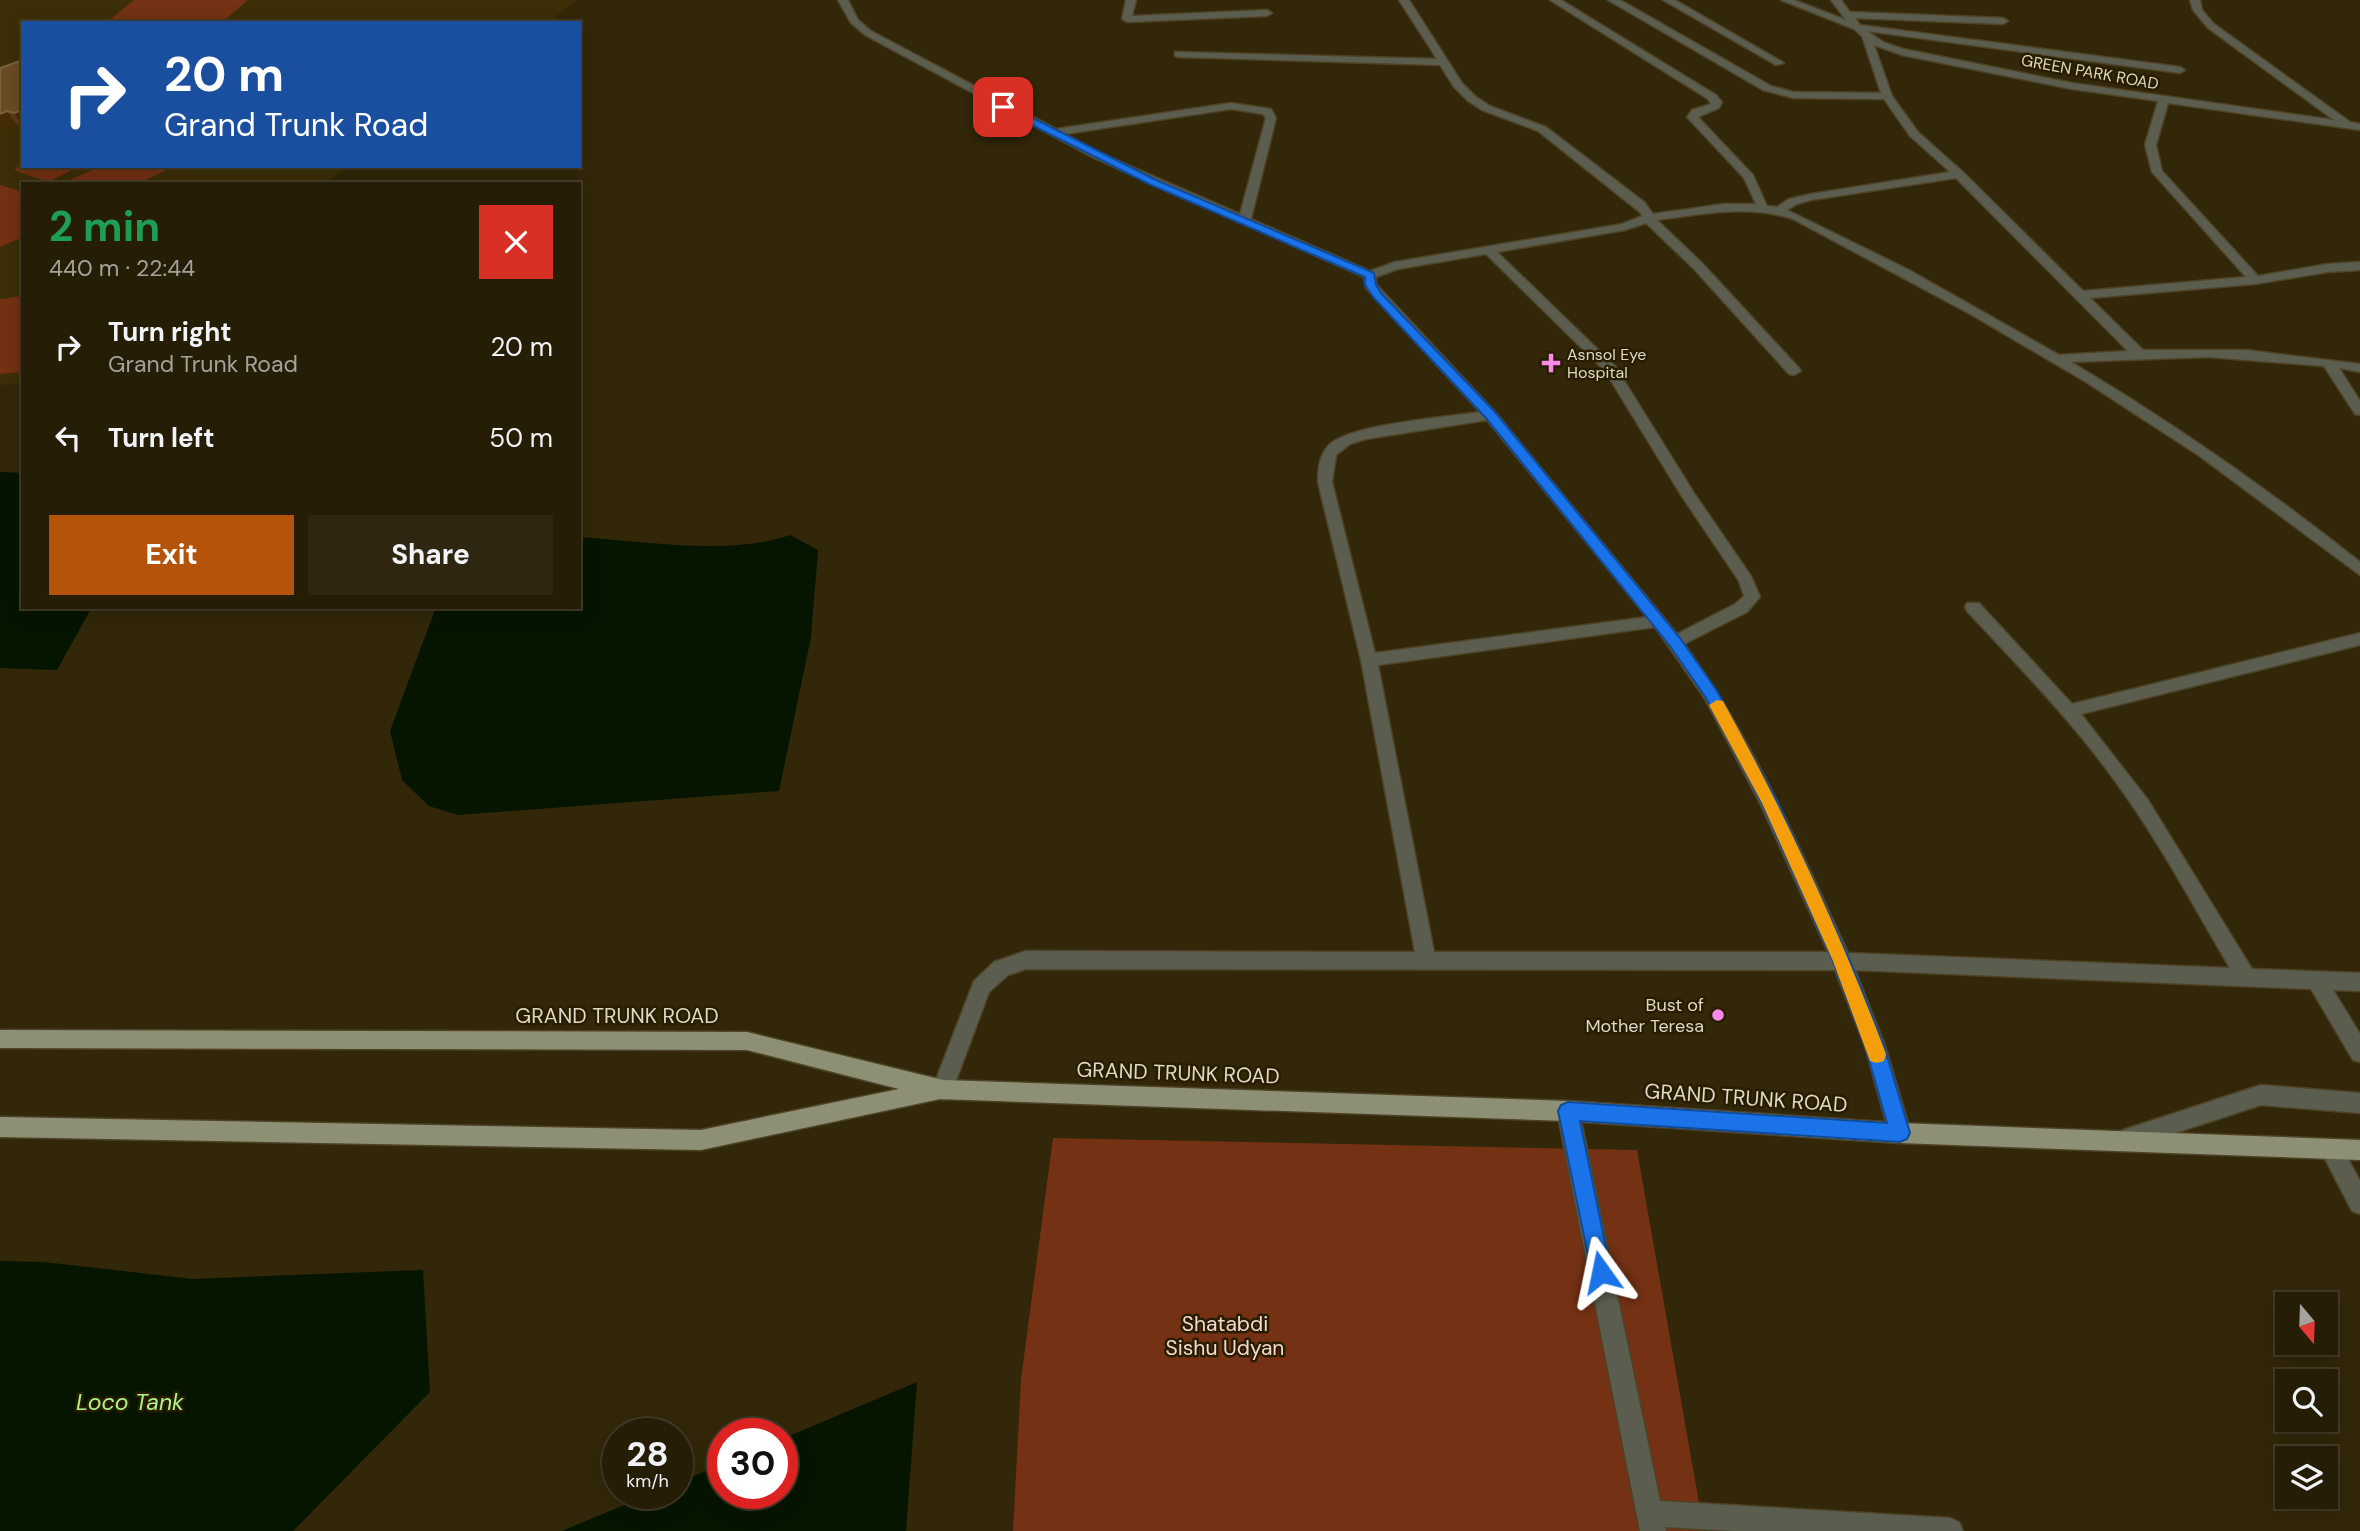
<!DOCTYPE html>
<meta charset="utf-8">
<style>
:root{--surface:#261d07;--page:#2e2611;--text:#f1f3f6;--muted:#a4a29b;--line:#423b28;--accent:#b45309}
body{margin:0;font-family:"DM Sans",sans-serif;background:var(--page);color:var(--text);height:100vh;display:flex;flex-direction:column;font-size:26px;white-space:nowrap}
*{box-sizing:border-box;margin:0}
p{font-size:23px;color:var(--muted)}
.icon{flex:none;width:38px;height:38px;fill:none;stroke:currentColor;stroke-width:2;stroke-linecap:round;stroke-linejoin:round}
.map{position:relative;flex:1;overflow:hidden}
.side{position:absolute;left:21px;top:182px;width:560px;height:427px;display:flex;flex-direction:column;background:var(--surface);border-radius:0px;box-shadow:0 4px 18px #0003,0 0 0 2px var(--line)}
.side>*{flex:none}
.banner{position:absolute;left:21px;top:21px;width:560px;height:147px;border-radius:0px;box-shadow:0 4px 18px #0003,0 0 0 2px var(--line);background:#1a4fa0;color:#fff;overflow:hidden}
.needle{width:46px;rotate:161deg}
.buttons{position:absolute;left:2275px;top:1292px;display:grid;gap:14px}
.buttons a{display:grid;place-items:center;width:63px;height:63px;border-radius:0px;background:var(--surface);box-shadow:0 4px 18px #0003,0 0 0 2px var(--line);font-size:35px}
.speed{position:absolute;left:602px;top:1418px;display:flex;gap:14px;font-size:35px;font-weight:700;text-align:center}
.speed>*{display:grid;place-content:center;width:91px;height:91px;border-radius:50%;background:var(--surface);box-shadow:0 4px 18px #0003,0 0 0 2px var(--line);line-height:1}
.speed small{font-size:18px;font-weight:400}
.speed .limit{border:10px solid #d22;background:#fff;color:#111}
.pin{position:absolute;display:grid;place-items:center;width:60px;height:60px;color:#fff;margin:-30px;border-radius:14px;box-shadow:0 4px 10px #0006}
.me{position:absolute;width:77px;margin:-38px;rotate:348deg;stroke-linejoin:round;filter:drop-shadow(0 0 5px #0008)}
.turn{display:flex;align-items:center;gap:24px;height:147px;padding:0 28px;font-size:32px}
.turn .icon{width:91px;height:91px;stroke-width:2.5}
.turn b{display:block;font-size:49px;line-height:60px}
.round{display:grid;place-items:center;flex:none;width:74px;height:74px;border-radius:0px;background:var(--page)}
.overview{display:flex;align-items:center;justify-content:space-between;height:119px;padding:0 28px}
h1{font-size:42px;font-weight:700;line-height:52px;color:#1e9e55}
.action{display:flex;gap:14px;margin-top:auto;padding:14px 28px}
.action a{flex:1;height:80px;border-radius:0px;background:var(--accent);color:#fff;font-size:28px;font-weight:700;line-height:80px;text-align:center}
.action a+a{background:var(--page);color:var(--text)}
ul{padding:0;list-style:none}
li{display:flex;align-items:center;gap:21px;height:91px;padding:0 28px}
li div{flex:1}
li b{display:block;font-size:26px}
li em{font-style:normal}
.map>svg:first-child{display:block}
.built{fill:#3c2f07}
.green{fill:#743113}
.water{fill:#061500}
.lines{fill:none;stroke-linecap:round;stroke-linejoin:round}
.street-casing{stroke:#4e4327;stroke-width:3}
.primary-casing{stroke:#4e4327;stroke-width:3}
.street{fill:#5b5d4f;fill-rule:evenodd}
.primary{fill:#8d9074;fill-rule:evenodd}
.wall{fill:#5c3b0f}
.shaded-wall{fill:#452c04}
.building{fill:#6a4c23;stroke:#7c623c;stroke-width:2}
.route{fill:#1a73e8;stroke:#114b97;stroke-width:2}
.slow{fill:#f59e0b}
.poi-dot{fill:#f888ea;stroke:#281d01;stroke-width:2.5}
.labels{text-anchor:middle;dominant-baseline:central;stroke-width:5;stroke-linejoin:round;paint-order:stroke}
.far-street-label{font-size:16px;fill:#ded8c7;stroke:#281d01}
.far-poi-label{font-size:16px;fill:#ded8c7;stroke:#281d01;text-anchor:start}
.poi-label{font-size:18px;fill:#ded8c7;stroke:#281d01;text-anchor:end}
.near-street-label{font-size:21px;fill:#ded8c7;stroke:#281d01}
.near-park-label{font-size:21px;fill:#f3d9d0;stroke:#281d01}
.near-water-label{font-size:23px;font-style:italic;fill:#adf489;stroke:#281d01}
</style>
<div class="map">
<svg width="2360" height="1531" viewBox="0 0 2360 1531">
<rect width="100%" height="100%" fill="#322709"/>
<path class="built" d="M 0,0 L 576,0 L 548,23 L 23,23 L 23,166 L 351,166 L 324,184 L 23,184 L 23,384 L 0,385 Z"/>
<path class="green" d="M 134,0 L 248,0 L 221,23 L 106,23 Z
M 23,163 L 23,166 L 80,166 L 48,182 L 14,170 Z
M 101,166 L 175,166 L 137,184 L 61,184 Z
M 0,185 L 23,192 L 23,237 L 0,247 Z
M 23,296 L 23,372 L 0,374 L 0,299 Z
M 1053,1138 L 1637,1150 L 1704,1531 L 1013,1531 L 1021,1379 Z"/>
<path class="water" d="M 0,472 L 23,473 L 23,607 L 92,607 L 57,670 L 0,668 Z
M 790,535 L 818,550 L 811,637 L 779,791 L 458,815 L 429,806 L 402,780 L 390,731 L 436,607 L 579,607 L 579,537 C 643,541 731,556 790,535 Z
M 0,1261 L 44,1262 L 193,1279 L 423,1270 L 430,1392 L 293,1531 L 0,1531 Z
M 917,1382 L 906,1531 L 562,1531 L 653,1493 L 677,1493 L 677,1483 L 723,1464 L 723,1493 L 782,1493 L 782,1439 Z"/>
<g class="lines">
<g class="street-casing">
<path id="street" d="M 838,0 L 848,0 L 858,20 L 871,31 L 1056,129 L 1231,103 L 1271,109 L 1276,118 L 1251,219 L 1370,271 L 1395,262 L 1622,224 L 1642,216 L 1641,213 L 1538,131 L 1482,110 L 1468,101 L 1454,87 L 1440,65 L 1178,57 L 1175,56 L 1175,52 L 1437,59 L 1399,0 L 1409,0 L 1462,83 L 1476,97 L 1490,106 L 1546,127 L 1644,202 L 1653,214 L 1724,204 L 1756,204 L 1744,178 L 1687,117 L 1692,110 L 1711,104 L 1708,99 L 1550,0 L 1561,0 L 1716,95 L 1722,102 L 1719,108 L 1698,117 L 1753,175 L 1767,206 L 1777,207 L 1789,199 L 1811,194 L 1950,172 L 1910,136 L 1884,99 L 1793,98 L 1763,90 L 1608,0 L 1620,0 L 1771,86 L 1793,92 L 1881,93 L 1862,36 L 1854,29 L 1781,0 L 1794,0 L 1846,20 L 1831,0 L 1841,0 L 1850,12 L 2003,18 L 2008,21 L 2003,24 L 1855,18 L 1860,25 L 2180,67 L 2185,70 L 2180,73 L 1867,31 L 1883,42 L 1903,49 L 2072,83 L 2334,120 L 2208,28 L 2193,10 L 2190,0 L 2200,0 L 2202,10 L 2214,24 L 2350,122 L 2360,124 L 2360,130 L 2168,103 L 2156,145 L 2162,171 L 2258,276 L 2328,264 L 2360,262 L 2360,270 L 2328,272 L 2255,284 L 2090,298 L 2143,350 L 2246,350 L 2360,364 L 2360,372 L 2339,368 L 2360,401 L 2360,415 L 2355,414 L 2324,366 L 2208,357 L 2071,362 C 2172,422 2268,489 2360,562 L 2360,575 L 2198,455 L 2086,382 L 1972,315 L 1793,219 C 1748,204 1703,214 1657,220 L 1702,263 L 1799,368 L 1801,371 L 1794,375 L 1789,374 L 1694,269 L 1646,223 L 1625,230 L 1497,252 L 1615,366 L 1694,493 L 1751,576 L 1760,597 L 1747,612 L 1684,644 C 1753,739 1799,847 1848,953 L 2230,968 C 2194,907 2160,843 2118,785 C 2074,723 2019,667 1967,611 L 1965,607 L 1967,603 L 1979,603 L 2072,704 L 2360,633 L 2360,645 L 2081,714 L 2148,800 L 2252,969 L 2360,973 L 2360,991 L 2333,990 L 2360,1034 L 2360,1062 L 2353,1060 L 2311,989 L 1855,970 L 1885,1046 L 1911,1133 L 1908,1140 L 1900,1143 L 1892,1140 L 1889,1133 L 1865,1046 L 1835,970 L 1026,969 L 1008,975 L 989,992 L 950,1097 L 943,1100 L 936,1097 L 932,1090 L 974,981 L 994,962 L 1026,951 L 1415,952 L 1361,660 L 1318,482 C 1318,469 1319,457 1328,446 C 1348,424 1449,417 1480,412 L 1366,288 L 1364,277 L 1094,158 L 865,35 L 851,23 ZM 1874,45 L 1902,55 L 2072,89 L 2158,101 L 2145,145 L 2152,172 L 2246,277 L 2083,291 L 1963,172 L 1918,132 L 1892,96 ZM 1231,109 L 1263,114 L 1266,118 L 1240,214 L 1102,154 L 1065,134 ZM 1956,178 L 2128,351 L 2059,355 L 1909,270 L 1787,210 L 1797,204 L 1811,200 ZM 1486,254 L 1605,371 L 1681,495 L 1739,581 L 1744,596 L 1735,604 L 1677,634 L 1495,412 L 1376,284 L 1376,277 L 1398,269 ZM 1487,420 L 1647,617 L 1375,653 L 1332,482 L 1336,455 L 1350,444 L 1366,439 ZM 1655,627 L 1705,699 L 1760,803 L 1828,952 L 1434,952 L 1378,665 Z
M 1126,0 L 1136,0 L 1132,16 L 1267,10 L 1272,13 L 1267,16 L 1127,22 L 1122,19 Z
M 1663,0 L 1675,0 L 1784,63 L 1776,65 Z
M 2261,1085 L 2360,1093 L 2360,1113 L 2261,1105 L 2126,1149 L 2118,1146 L 2115,1139 L 2118,1132 L 2126,1129 Z
M 1568,1101 L 1576,1104 L 1579,1111 L 1660,1501 L 1950,1518 L 1959,1522 L 1963,1531 L 1735,1531 L 1665,1527 L 1666,1531 L 1640,1531 L 1557,1111 L 1560,1104 Z
M 2331,1139 L 2339,1142 L 2360,1181 L 2360,1214 L 2352,1211 L 2320,1149 L 2323,1142 Z"/>
</g>
<g class="primary-casing">
<path id="primary" d="M 0,1030 L 747,1032 L 943,1080 L 1568,1101 L 1900,1123 L 2360,1140 L 2360,1160 L 1900,1143 L 1568,1121 L 940,1099 L 701,1150 L 0,1137 L 0,1117 L 701,1130 L 899,1089 L 747,1050 L 0,1048 Z"/>
</g>
<use href="#street" class="street"/>
<use href="#primary" class="primary"/>
</g>
<path class="wall" d="M 0,68 L 23,126 L 16,124 L 0,131 Z"/>
<path class="shaded-wall" d="M 23,110 L 23,126 L 14,113 Z
M 7,111 L 16,124 L 0,131 L 0,114 Z"/>
<path class="building" d="M 23,60 L 23,110 L 14,113 L 7,111 L 0,114 L 0,68 Z"/>
<path class="route" d="M 1000,105 L 1007,105 L 1156,180 L 1374,273 L 1376,285 L 1382,294 L 1495,412 L 1680,638 L 1717,691 L 1778,803 L 1850,961 L 1884,1046 L 1910,1133 L 1907,1139 L 1900,1142 L 1580,1121 L 1611,1272 L 1608,1279 L 1601,1282 L 1593,1279 L 1558,1111 L 1561,1105 L 1568,1102 L 1887,1123 L 1865,1046 L 1833,961 L 1762,803 L 1706,698 L 1670,646 L 1486,418 L 1374,298 L 1365,285 L 1365,277 L 1149,184 L 1000,109 Z"/>
<path class="slow" d="M 1717,700 L 1723,701 C 1786,815 1840,933 1886,1054 L 1884,1061 L 1877,1063 L 1870,1061 L 1833,961 L 1762,803 L 1709,705 Z"/>
<g class="poi-dot">
<path d="M1547.5 352.5h7v7h7v7h-7v7h-7v-7h-7v-7h7z"/>
<circle cx="1718" cy="1015" r="7"/>
</g>
<g class="labels">
<g class="far-street-label">
<text transform="translate(2090 72) rotate(10)">GREEN PARK ROAD</text>
</g>
<g class="far-poi-label">
<text x="1567" y="354">Asnsol Eye<tspan x="1567" dy="18">Hospital</tspan></text>
</g>
<g class="poi-label">
<text x="1704" y="1005">Bust of<tspan x="1704" dy="21">Mother Teresa</tspan></text>
</g>
<g class="near-street-label">
<text x="617" y="1016">GRAND TRUNK ROAD</text>
<text transform="translate(1178 1073) rotate(2)">GRAND TRUNK ROAD</text>
<text transform="translate(1746 1098) rotate(4)">GRAND TRUNK ROAD</text>
</g>
<g class="near-park-label">
<text x="1225" y="1324">Shatabdi<tspan x="1225" dy="24">Sishu Udyan</tspan></text>
</g>
<g class="near-water-label">
<text x="130" y="1402">Loco Tank</text>
</g>
</g>
</svg>
<div class="buttons">
<a><svg class="needle" viewBox="-14 -14 28 28"><path d="M0-13l5 13h-10z" fill="#e53935"/><path d="M0 13l5-13h-10z" fill="#a4a29b"/></svg></a>
<a><svg class="icon" aria-label="search" viewBox="0 0 24 24"><circle cx="10" cy="10" r="6"/><path d="M15 15l6 6"/></svg></a>
<a><svg class="icon" aria-label="layers" viewBox="0 0 24 24"><path d="M12 4l9 5-9 5-9-5zM3 14l9 5 9-5"/></svg></a>
</div>
<div class="speed"><div>28<small>km/h</small></div><div class="limit">30</div></div>
<div class="pin" style="left:1003px;top:107px;background:#d93025"><svg class="icon" aria-label="arrive" viewBox="0 0 24 24"><path d="M6 21V4h12l-3 4 3 4H6"/></svg></div>
<svg class="me" style="left:1601px;top:1272px" viewBox="-20 -20 40 40"><path d="M0-17L14 15 0 8-14 15z" fill="#1a73e8" stroke="#fff" stroke-width="4"/></svg>
<div class="banner">
<div class="turn"><svg class="icon" aria-label="right" viewBox="0 0 24 24"><path d="M7 20v-9h11M14 6l5 5-5 5"/></svg><div><b>20 m</b>Grand Trunk Road</div></div>
</div>
<section class="side">
<div class="overview"><div><h1>2 min</h1><p>440 m · 22:44</p></div><a class="round" style="background:#d93025;color:#fff"><svg class="icon" aria-label="close" viewBox="0 0 24 24"><path d="M6 6l12 12M18 6L6 18"/></svg></a></div>
<ul>
<li><svg class="icon" aria-label="right" viewBox="0 0 24 24"><path d="M7 20v-9h11M14 6l5 5-5 5"/></svg><div><b>Turn right</b><p>Grand Trunk Road</p></div><em>20 m</em></li>
<li><svg class="icon" aria-label="left" viewBox="0 0 24 24"><path d="M17 20v-9H6M10 6l-5 5 5 5"/></svg><div><b>Turn left</b></div><em>50 m</em></li>
</ul>
<div class="action"><a>Exit</a><a>Share</a></div>
</section>
</div>
